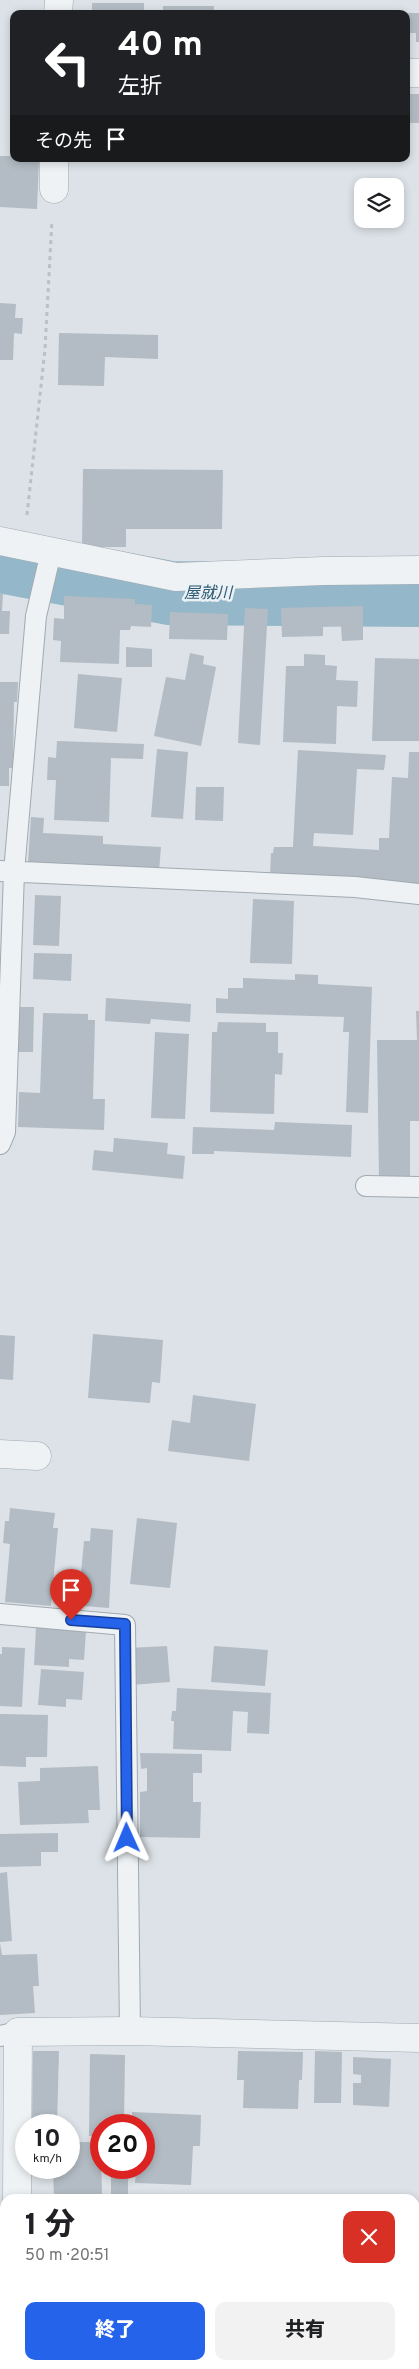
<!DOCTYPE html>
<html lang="ja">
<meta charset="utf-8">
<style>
:root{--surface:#fff;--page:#f2f2f2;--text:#202124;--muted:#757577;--accent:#2563eb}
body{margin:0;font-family:Overpass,"Noto Sans JP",sans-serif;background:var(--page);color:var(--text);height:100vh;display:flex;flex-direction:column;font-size:19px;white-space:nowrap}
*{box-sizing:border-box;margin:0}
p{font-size:16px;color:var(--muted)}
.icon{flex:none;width:28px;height:28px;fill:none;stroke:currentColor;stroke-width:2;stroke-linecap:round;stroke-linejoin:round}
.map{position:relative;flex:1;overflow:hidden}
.side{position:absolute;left:0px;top:2194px;width:420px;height:176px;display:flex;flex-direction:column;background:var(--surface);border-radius:15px 15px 0 0;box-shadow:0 2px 8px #0003}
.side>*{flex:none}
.top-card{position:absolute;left:10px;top:10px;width:400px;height:152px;border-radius:10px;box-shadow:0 2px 8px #0003;background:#202124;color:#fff;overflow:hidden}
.controls{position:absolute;left:354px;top:178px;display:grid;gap:10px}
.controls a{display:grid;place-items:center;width:50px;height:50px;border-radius:10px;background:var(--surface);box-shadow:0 2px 8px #0003;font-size:25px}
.speed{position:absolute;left:15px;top:2114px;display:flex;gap:10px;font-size:25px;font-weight:700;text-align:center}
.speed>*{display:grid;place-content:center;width:65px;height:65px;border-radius:50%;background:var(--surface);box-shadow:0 2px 8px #0003;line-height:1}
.speed small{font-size:12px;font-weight:400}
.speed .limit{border:8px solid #d22;background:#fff;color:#111}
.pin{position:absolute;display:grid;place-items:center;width:42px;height:42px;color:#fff;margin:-51px -21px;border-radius:50% 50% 50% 0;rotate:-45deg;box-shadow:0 0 5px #0007}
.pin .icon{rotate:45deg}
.me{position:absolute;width:55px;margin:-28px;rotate:359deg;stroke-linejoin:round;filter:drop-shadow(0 0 4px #0008)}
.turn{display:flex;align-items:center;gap:18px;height:105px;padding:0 25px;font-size:22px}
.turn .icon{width:65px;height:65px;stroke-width:2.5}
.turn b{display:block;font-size:35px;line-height:42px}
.then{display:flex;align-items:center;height:48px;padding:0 25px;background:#0003;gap:10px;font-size:19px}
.round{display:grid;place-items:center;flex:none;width:52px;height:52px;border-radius:10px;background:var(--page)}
.summary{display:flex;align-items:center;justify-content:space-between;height:85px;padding:0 25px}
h1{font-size:30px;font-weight:800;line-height:38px}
.button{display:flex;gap:10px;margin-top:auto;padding:10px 25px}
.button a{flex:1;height:58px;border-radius:10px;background:var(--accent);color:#fff;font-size:20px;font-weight:800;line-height:58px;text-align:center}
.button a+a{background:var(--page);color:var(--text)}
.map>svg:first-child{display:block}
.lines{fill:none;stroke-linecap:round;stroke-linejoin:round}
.river{stroke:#94b8c9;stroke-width:64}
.building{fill:#b3bcc4}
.service-casing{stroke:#a1aab1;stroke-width:22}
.minor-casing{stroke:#a1aab1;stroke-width:29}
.path{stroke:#bac0c5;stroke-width:3;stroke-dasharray:4 4;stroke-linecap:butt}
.service{stroke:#eef2f5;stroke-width:20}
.minor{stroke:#eef2f5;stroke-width:28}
.route-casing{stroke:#184099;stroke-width:12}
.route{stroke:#2563eb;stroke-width:9}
.labels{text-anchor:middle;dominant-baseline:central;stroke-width:5;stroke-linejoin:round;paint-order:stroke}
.water-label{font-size:16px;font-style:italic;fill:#2d5a73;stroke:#ebf1f5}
</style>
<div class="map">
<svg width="419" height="2369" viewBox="0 0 419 2369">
<rect width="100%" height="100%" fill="#dce2e7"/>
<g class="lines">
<path class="river" d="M 0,561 L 170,593 L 419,595"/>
</g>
<path class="building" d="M 92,3 L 144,3 L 144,14 L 92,14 Z
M 163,6 L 214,6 L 214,14 L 163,14 Z
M 237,10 L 293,10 L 293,14 L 237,14 Z
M 407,13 L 419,13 L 419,42 L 416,42 L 416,33 L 407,33 Z
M 406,94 L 419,94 L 419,123 L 406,123 Z
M 0,156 L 14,156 L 14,159 L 39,159 L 37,209 L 0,207 Z
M 0,303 L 16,304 L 15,318 L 23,318 L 22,334 L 14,333 L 13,360 L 0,360 Z
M 59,333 L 158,335 L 158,359 L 105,357 L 104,386 L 58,385 Z
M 83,469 L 223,470 L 222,529 L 126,529 L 126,547 L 82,547 Z
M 0,594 L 3,594 L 2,611 L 10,611 L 9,634 L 0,634 Z
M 64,596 L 135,599 L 135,604 L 152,605 L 151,627 L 131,626 L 130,630 L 120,630 L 119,664 L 60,662 L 61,641 L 53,640 L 54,618 L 64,619 Z
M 363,606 L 363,640 L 342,641 L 341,626 L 323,627 L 323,636 L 282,637 L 281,608 Z
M 245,608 L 268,609 L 260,745 L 238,743 Z
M 170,612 L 228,614 L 227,640 L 169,639 Z
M 126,647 L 152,649 L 152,667 L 126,667 Z
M 190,653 L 204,656 L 203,664 L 216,667 L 201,746 L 154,736 L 166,677 L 185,680 Z
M 304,654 L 325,655 L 325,665 L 337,666 L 336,680 L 358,681 L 357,707 L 337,706 L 336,744 L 283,742 L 286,666 L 304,666 Z
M 375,658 L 419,659 L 419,741 L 372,741 Z
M 78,674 L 122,678 L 117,732 L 74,728 Z
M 0,682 L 18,682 L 17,702 L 14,702 L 13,768 L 9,768 L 9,786 L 0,786 Z
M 57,741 L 144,744 L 143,759 L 111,758 L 109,822 L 54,820 L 56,780 L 47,780 L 48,757 L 56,758 Z
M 157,749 L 188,752 L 183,819 L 151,817 Z
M 298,750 L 386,755 L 384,770 L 357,769 L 353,835 L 314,833 L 313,846 L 379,850 L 379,838 L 389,838 L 392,777 L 408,778 L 409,752 L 419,752 L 419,884 L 270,876 L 271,853 L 273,853 L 274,847 L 293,847 Z
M 196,787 L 224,787 L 223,821 L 195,820 Z
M 31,817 L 44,818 L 43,833 L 103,836 L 103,844 L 161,847 L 159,871 L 28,863 Z
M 35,895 L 61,896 L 59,946 L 33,945 Z
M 253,899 L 294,901 L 292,964 L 250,963 Z
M 34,953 L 72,954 L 71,981 L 33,979 Z
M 295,974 L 318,975 L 318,984 L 372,987 L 368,1113 L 346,1112 L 349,1032 L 343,1032 L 344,1017 L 216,1013 L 216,998 L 228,999 L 228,988 L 243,988 L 243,978 L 295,980 Z
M 106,998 L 191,1004 L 190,1022 L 151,1019 L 150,1024 L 105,1021 Z
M 16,1007 L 34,1007 L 33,1052 L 15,1052 Z
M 416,1011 L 419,1011 L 419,1121 L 410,1121 L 410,1179 L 379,1181 L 377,1040 L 417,1040 Z
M 43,1013 L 88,1014 L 88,1020 L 95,1020 L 93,1099 L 105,1099 L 104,1130 L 18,1127 L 19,1092 L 40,1093 Z
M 218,1022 L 266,1023 L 266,1032 L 278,1032 L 278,1053 L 283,1053 L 282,1075 L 275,1074 L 274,1114 L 210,1112 L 212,1032 L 217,1032 Z
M 155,1032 L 189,1034 L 185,1119 L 151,1118 Z
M 275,1122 L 352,1125 L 351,1157 L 214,1151 L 214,1154 L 192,1154 L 193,1127 L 274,1130 Z
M 114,1138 L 168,1143 L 167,1154 L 185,1156 L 183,1179 L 92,1170 L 94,1150 L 113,1152 Z
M 93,1334 L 163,1340 L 160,1383 L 152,1382 L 150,1403 L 88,1398 Z
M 0,1335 L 15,1336 L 13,1380 L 0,1379 Z
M 193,1395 L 256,1404 L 249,1461 L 168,1451 L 172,1420 L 190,1423 Z
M 10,1508 L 55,1513 L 53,1528 L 58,1528 L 51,1606 L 5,1602 L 10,1544 L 3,1543 L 5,1521 L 9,1521 Z
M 137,1518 L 177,1523 L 170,1588 L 130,1584 Z
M 91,1528 L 113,1530 L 109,1608 L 83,1606 L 84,1573 L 81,1573 L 84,1541 L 90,1541 Z
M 36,1627 L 86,1631 L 84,1660 L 69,1659 L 69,1667 L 34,1665 Z
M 167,1646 L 170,1682 L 131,1685 L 128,1648 Z
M 214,1646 L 268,1650 L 265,1686 L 211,1682 Z
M 2,1647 L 25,1648 L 22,1707 L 0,1706 L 0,1654 L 2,1654 Z
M 41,1669 L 84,1672 L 82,1700 L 66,1699 L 66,1707 L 38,1705 Z
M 177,1688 L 271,1693 L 269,1734 L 247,1733 L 248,1712 L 233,1711 L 231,1751 L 173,1749 L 174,1721 L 171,1721 L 172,1711 L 176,1711 Z
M 0,1714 L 48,1715 L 47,1757 L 26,1757 L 26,1767 L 0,1766 Z
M 140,1753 L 202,1754 L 202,1773 L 193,1773 L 193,1802 L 201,1802 L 200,1838 L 140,1837 L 140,1792 L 147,1791 L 147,1768 L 141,1769 Z
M 98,1766 L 100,1810 L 88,1810 L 89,1823 L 20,1825 L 18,1782 L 40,1781 L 40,1768 Z
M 58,1833 L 58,1852 L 41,1852 L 41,1866 L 0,1867 L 0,1834 Z
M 7,1872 L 12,1941 L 0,1942 L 0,1873 Z
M 0,1943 L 2,1955 L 37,1954 L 39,1986 L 33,1986 L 35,2013 L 0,2015 Z
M 33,2051 L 59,2051 L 57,2125 L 32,2125 Z
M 238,2051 L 303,2052 L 302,2080 L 299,2080 L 298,2109 L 243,2108 L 244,2080 L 237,2080 Z
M 315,2051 L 342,2052 L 341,2103 L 314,2103 Z
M 90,2054 L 125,2055 L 124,2125 L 101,2125 L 101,2136 L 89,2136 Z
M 353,2057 L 391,2059 L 389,2107 L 353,2105 L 353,2083 L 361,2083 L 361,2075 L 353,2074 Z
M 132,2112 L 201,2115 L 200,2146 L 193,2146 L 191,2185 L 135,2183 L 136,2168 L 144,2168 L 144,2125 L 132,2125 Z
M 69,2142 L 101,2142 L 102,2199 L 54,2199 L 53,2168 L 69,2168 Z
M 111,2168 L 128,2168 L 128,2199 L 111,2199 Z
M 42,2365 L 114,2365 L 114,2369 L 42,2369 Z"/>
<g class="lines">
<g class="service-casing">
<path id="service" d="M 0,871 L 355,887 L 419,894
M 0,1144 L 5,1132 L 14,872 L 36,616 L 51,552
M 366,1186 L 419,1187
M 0,1614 L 125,1625 L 130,2031
M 0,2036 L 18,2032"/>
</g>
<g class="minor-casing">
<path id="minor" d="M 58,14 L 59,0
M 406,73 L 419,73
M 54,189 L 54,159
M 0,541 L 176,577 L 323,571 L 419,570
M 0,1454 L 37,1456
M 17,2199 L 18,2032 L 130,2031 L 419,2038
M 415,2343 L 419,2343
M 17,2369 L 17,2365"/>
</g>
<path class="path" d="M 27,515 L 45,349 L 52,220"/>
<use href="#service" class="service"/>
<use href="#minor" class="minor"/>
</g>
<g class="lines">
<g class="route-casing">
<path id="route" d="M 71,1620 L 125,1624 L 127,1838"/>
</g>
<use href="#route" class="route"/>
</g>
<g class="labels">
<g class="water-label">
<text x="208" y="594">屋就川</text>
</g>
</g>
</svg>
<div class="controls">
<a><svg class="icon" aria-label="layers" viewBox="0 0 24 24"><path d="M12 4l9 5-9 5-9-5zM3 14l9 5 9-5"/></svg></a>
</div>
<div class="speed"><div>10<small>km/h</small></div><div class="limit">20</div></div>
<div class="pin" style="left:71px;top:1620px;background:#d93025"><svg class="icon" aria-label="arrive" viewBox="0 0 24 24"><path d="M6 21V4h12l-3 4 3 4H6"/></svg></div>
<svg class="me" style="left:127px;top:1838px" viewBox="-20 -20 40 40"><path d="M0-17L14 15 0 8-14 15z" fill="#2563eb" stroke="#fff" stroke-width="4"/></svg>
<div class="top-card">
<div class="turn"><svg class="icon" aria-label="left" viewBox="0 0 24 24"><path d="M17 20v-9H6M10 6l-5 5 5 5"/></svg><div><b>40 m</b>左折</div></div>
<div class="then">その先<svg class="icon" aria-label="arrive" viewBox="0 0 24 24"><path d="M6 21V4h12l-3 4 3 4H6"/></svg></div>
</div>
<section class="side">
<div class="summary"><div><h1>1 分</h1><p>50 m · 20:51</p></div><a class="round" style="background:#d93025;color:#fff"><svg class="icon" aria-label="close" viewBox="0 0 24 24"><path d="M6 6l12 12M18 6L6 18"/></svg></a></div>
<div class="button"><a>終了</a><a>共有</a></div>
</section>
</div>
